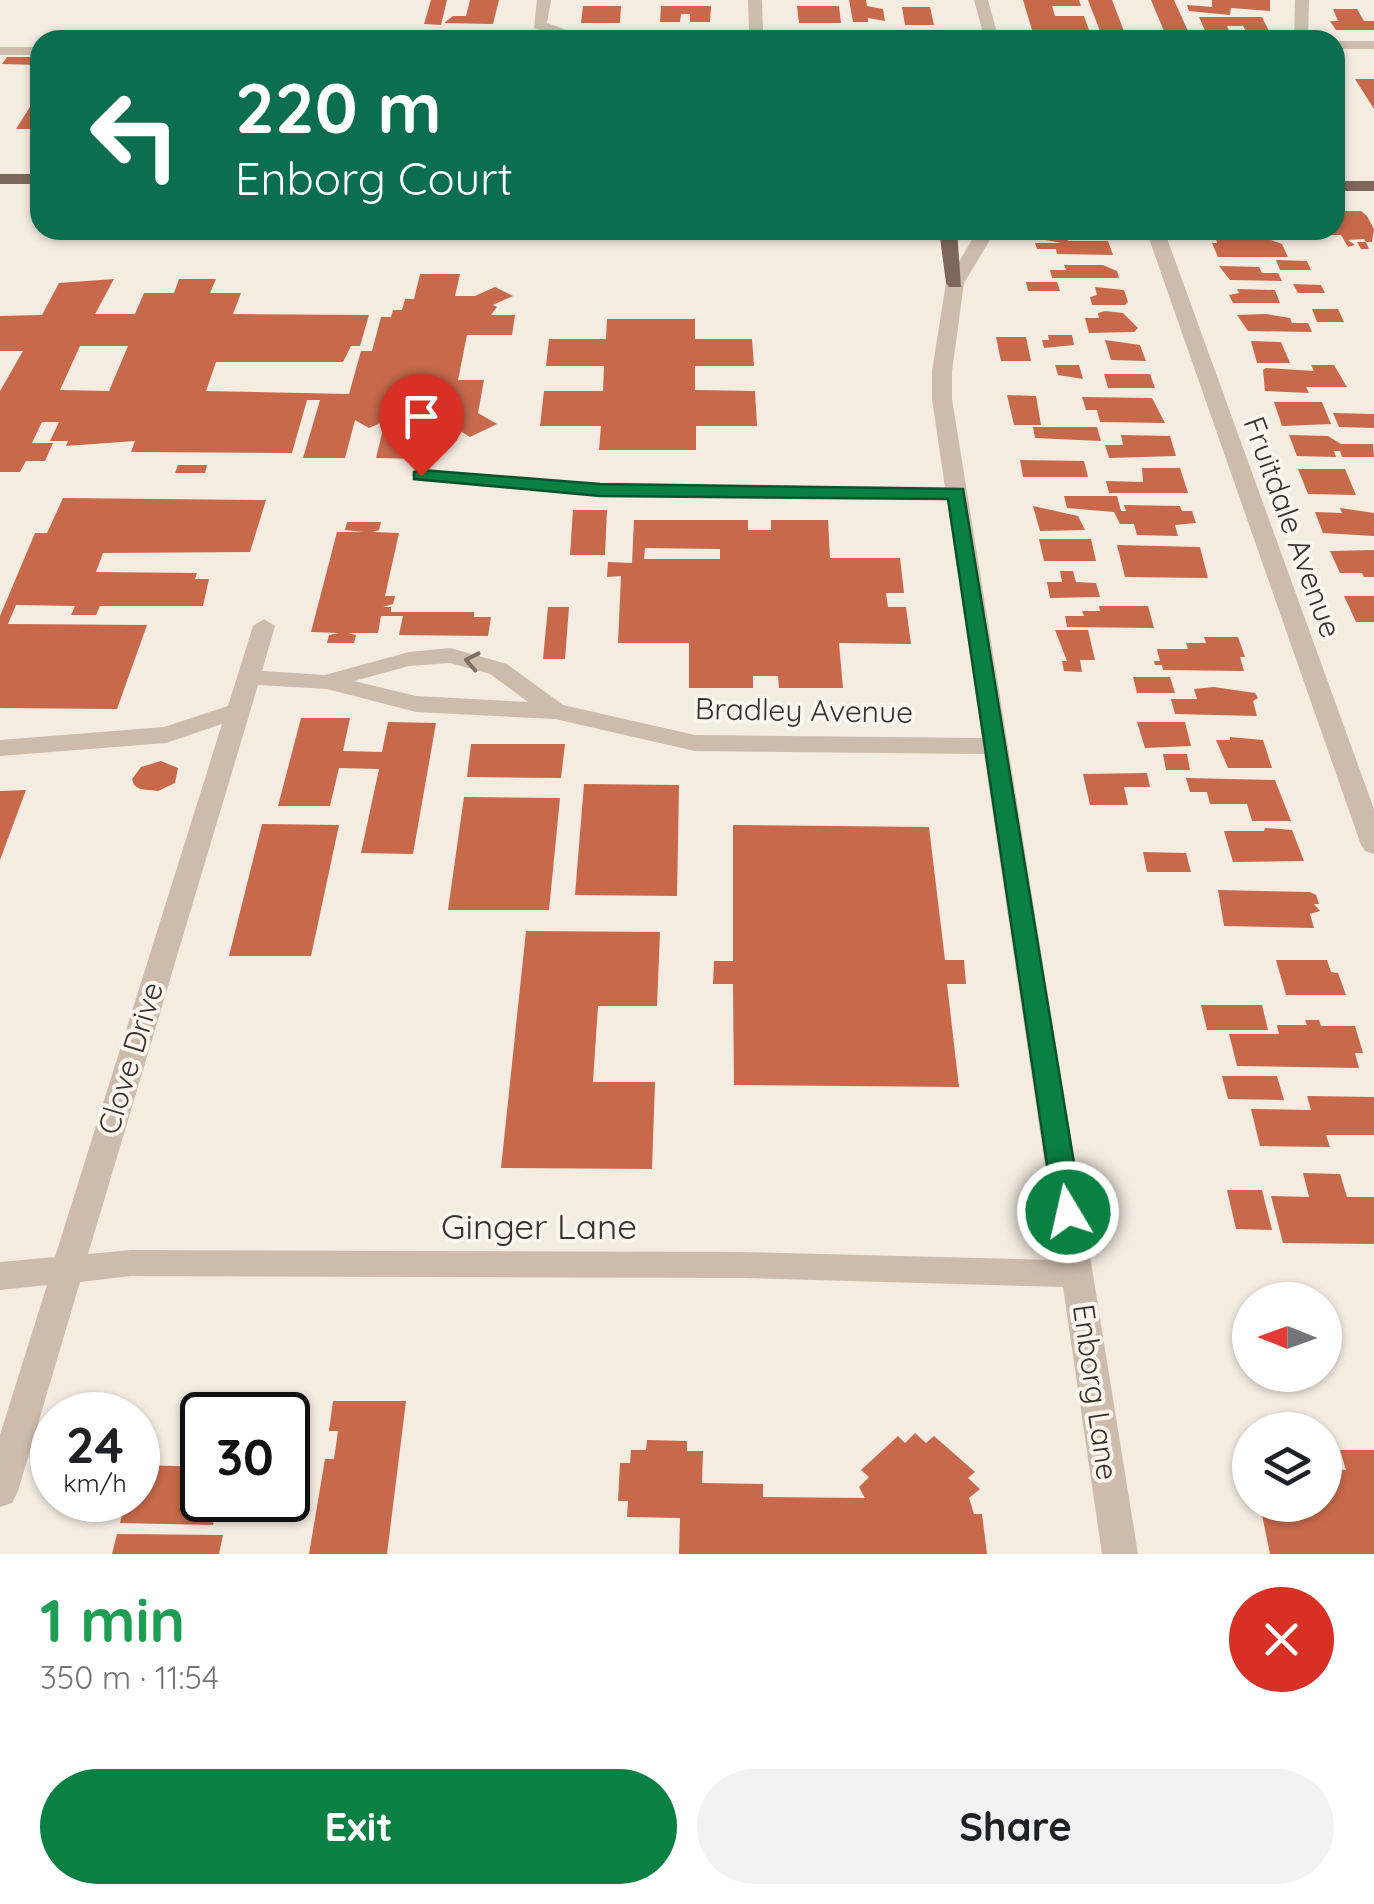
<!DOCTYPE html>
<meta charset="utf-8">
<style>
:root{--surface:#fff;--page:#f2f2f2;--text:#202124;--muted:#757577;--accent:#0b8043}
body{margin:0;font-family:Quicksand,sans-serif;background:var(--page);color:var(--text);height:100vh;display:flex;flex-direction:column;font-size:38px;white-space:nowrap}
*{box-sizing:border-box;margin:0}
p{font-size:32px;color:var(--muted)}
.icon{flex:none;width:55px;height:55px;fill:none;stroke:currentColor;stroke-width:2;stroke-linecap:round;stroke-linejoin:round}
.map{position:relative;height:1554px;overflow:hidden}
.drawer{display:flex;flex-direction:column;background:var(--surface);flex:1}
.drawer>*{flex:none}
.top-card{position:absolute;left:30px;top:30px;width:1315px;height:210px;border-radius:30px;box-shadow:0 2px 8px #0004;background:#0b6e4f;color:#fff;overflow:hidden}
.needle{width:65px;rotate:271deg}
.controls{position:absolute;left:1232px;top:1282px;display:grid;gap:20px}
.controls a{display:grid;place-items:center;width:110px;height:110px;border-radius:50%;background:var(--surface);box-shadow:0 2px 8px #0004;font-size:50px}
.speed{position:absolute;left:30px;top:1392px;display:flex;gap:20px;font-size:50px;font-weight:700;text-align:center}
.speed>*{display:grid;place-content:center;width:130px;height:130px;border-radius:50%;background:var(--surface);box-shadow:0 2px 8px #0004;line-height:1}
.speed small{font-size:25px;font-weight:400}
.speed .limit{border:5px solid #111;border-radius:15px;background:#fff;color:#111}
.pin{position:absolute;display:grid;place-items:center;width:85px;height:85px;color:#fff;margin:-102px -42px;border-radius:50% 50% 50% 0;rotate:-45deg;box-shadow:0 0 10px #0007}
.pin .icon{rotate:45deg}
.me{position:absolute;width:110px;margin:-55px;rotate:351deg;stroke-linejoin:round;filter:drop-shadow(0 0 8px #0008)}
.turn{display:flex;align-items:center;gap:35px;height:210px;padding:0 40px;font-size:45px}
.turn .icon{width:130px;height:130px;stroke-width:2.5}
.turn b{display:block;font-size:70px;line-height:85px}
.round{display:grid;place-items:center;flex:none;width:105px;height:105px;border-radius:52px;background:var(--page)}
.summary{display:flex;align-items:center;justify-content:space-between;height:170px;padding:0 40px}
h1{font-size:60px;font-weight:700;line-height:75px;color:#1e9e55}
.button{display:flex;gap:20px;margin-top:auto;padding:20px 40px}
.button a{flex:1;height:115px;border-radius:60px;background:var(--accent);color:#fff;font-size:40px;font-weight:700;line-height:115px;text-align:center}
.button a+a{background:var(--page);color:var(--text)}
.map>svg:first-child{display:block}
.building{fill:#c8694b;fill-rule:evenodd}
.lines{fill:none;stroke-linecap:round;stroke-linejoin:round}
.minor{fill:#cdbbac;fill-rule:evenodd}
.major{fill:#7d675c;fill-rule:evenodd}
.oneway{stroke:#7d6f65}
.route{fill:#0b8043;stroke:#07532c;stroke-width:2.5}
.labels{text-anchor:middle;dominant-baseline:central;stroke-width:8;stroke-linejoin:round;paint-order:stroke}
.street-label{font-size:30px;fill:#3b302b;stroke:#fbf5ee}
.near-street-label{font-size:35px;fill:#3b302b;stroke:#fbf5ee}
</style>
<div class="map">
<svg width="1374" height="1554" viewBox="0 0 1374 1554">
<rect width="100%" height="100%" fill="#f4ebe1"/>
<path class="building" d="M 431,0 L 447,0 L 441,25 L 424,24 Z
M 470,0 L 499,0 L 493,24 L 444,23 L 453,16 L 466,16 Z
M 849,0 L 866,0 L 867,6 L 883,9 L 885,21 L 868,18 L 868,22 L 853,22 Z
M 1023,0 L 1079,0 L 1081,6 L 1052,6 L 1055,16 L 1084,16 L 1089,30 L 1032,30 Z
M 1088,0 L 1112,0 L 1124,31 L 1100,31 Z
M 1151,0 L 1174,0 L 1188,31 L 1164,31 Z
M 1212,0 L 1270,0 L 1270,11 L 1231,8 L 1230,15 L 1189,11 L 1187,5 L 1212,7 Z
M 583,6 L 621,6 L 620,23 L 581,23 Z
M 661,6 L 711,6 L 710,22 L 690,22 L 690,14 L 681,14 L 680,22 L 660,22 Z
M 797,6 L 839,6 L 841,23 L 799,23 Z
M 902,7 L 930,7 L 934,25 L 905,25 Z
M 1333,9 L 1357,9 L 1364,21 L 1374,21 L 1374,30 L 1336,30 L 1330,21 L 1338,21 Z
M 1199,17 L 1262,17 L 1270,33 L 1247,33 L 1243,26 L 1227,26 L 1230,33 L 1206,33 Z
M 7,57 L 40,57 L 40,65 L 2,64 Z
M 1355,79 L 1374,79 L 1374,109 Z
M 40,91 L 40,129 L 16,129 Z
M 1335,211 L 1361,211 L 1367,216 L 1374,229 L 1372,242 L 1366,242 L 1369,249 L 1361,249 L 1357,242 L 1366,242 L 1364,239 L 1348,240 L 1355,245 L 1348,247 L 1341,235 L 1289,235 L 1287,231 L 1335,230 Z
M 1044,234 L 1066,234 L 1068,241 L 1108,241 L 1113,255 L 1057,254 L 1056,249 L 1037,249 L 1035,243 L 1062,243 L 1046,240 Z
M 1216,239 L 1271,240 L 1282,244 L 1288,257 L 1218,257 L 1212,243 L 1217,243 Z
M 1276,260 L 1307,261 L 1311,270 L 1280,270 Z
M 1064,265 L 1103,265 L 1117,271 L 1119,278 L 1052,278 L 1050,270 L 1066,270 Z
M 1219,266 L 1259,267 L 1262,273 L 1278,273 L 1282,281 L 1230,280 Z
M 420,274 L 460,274 L 455,296 L 475,296 L 495,287 L 513,296 L 493,305 L 497,307 L 491,315 L 515,315 L 512,335 L 467,335 L 458,380 L 484,380 L 478,413 L 497,424 L 470,437 L 452,426 L 430,425 L 423,459 L 376,458 L 385,421 L 369,428 L 355,420 L 345,458 L 303,458 L 320,400 L 307,400 L 292,453 L 131,452 L 135,441 L 66,446 L 68,441 L 50,441 L 59,422 L 42,422 L 32,443 L 53,443 L 45,461 L 26,461 L 20,472 L 0,472 L 0,391 L 23,351 L 0,351 L 0,316 L 42,315 L 59,283 L 114,279 L 95,314 L 135,314 L 144,293 L 174,293 L 179,279 L 216,279 L 210,293 L 241,293 L 233,314 L 369,315 L 360,346 L 351,346 L 343,362 L 216,362 L 206,391 L 349,394 L 361,351 L 372,351 L 381,317 L 391,317 L 393,310 L 402,310 L 405,299 L 414,299 ZM 80,346 L 128,346 L 109,391 L 60,390 Z
M 1026,282 L 1057,282 L 1060,291 L 1028,291 Z
M 1293,284 L 1321,285 L 1325,293 L 1298,293 Z
M 1095,287 L 1124,290 L 1128,302 L 1125,305 L 1092,305 L 1090,297 L 1097,295 Z
M 1237,289 L 1275,290 L 1280,303 L 1233,303 L 1229,295 L 1239,293 Z
M 1312,309 L 1338,309 L 1344,322 L 1317,322 Z
M 1105,311 L 1123,313 L 1138,328 L 1134,332 L 1089,333 L 1085,318 L 1099,318 L 1098,313 Z
M 1266,314 L 1290,318 L 1292,323 L 1308,323 L 1312,332 L 1248,331 L 1237,315 Z
M 607,319 L 695,319 L 695,339 L 752,339 L 754,366 L 695,366 L 695,390 L 755,391 L 757,426 L 696,426 L 696,450 L 599,450 L 601,426 L 540,426 L 544,391 L 603,391 L 604,366 L 546,366 L 549,339 L 606,339 Z
M 1048,335 L 1072,335 L 1074,345 L 1044,348 L 1042,340 L 1049,340 Z
M 996,337 L 1026,337 L 1031,361 L 1001,361 Z
M 1105,340 L 1140,345 L 1146,361 L 1111,360 Z
M 1251,341 L 1281,342 L 1290,363 L 1257,363 Z
M 1055,365 L 1079,365 L 1083,379 L 1058,375 Z
M 1311,365 L 1334,365 L 1347,387 L 1306,387 L 1309,393 L 1265,391 L 1263,370 L 1266,368 L 1314,371 Z
M 1104,374 L 1150,374 L 1155,388 L 1108,388 Z
M 1007,395 L 1036,396 L 1041,425 L 1014,425 Z
M 1082,397 L 1152,398 L 1165,423 L 1100,422 L 1097,410 L 1086,410 Z
M 1274,402 L 1322,402 L 1331,424 L 1282,426 Z
M 1333,413 L 1374,414 L 1374,428 L 1339,427 Z
M 1033,427 L 1097,427 L 1101,441 L 1035,438 Z
M 1121,435 L 1170,436 L 1176,456 L 1109,458 L 1105,445 L 1123,445 Z
M 1289,435 L 1328,436 L 1341,444 L 1373,444 L 1374,457 L 1342,457 L 1340,451 L 1334,451 L 1336,457 L 1297,456 Z
M 1020,460 L 1084,461 L 1088,477 L 1023,477 Z
M 178,465 L 207,465 L 205,473 L 175,473 Z
M 1142,468 L 1180,468 L 1188,493 L 1109,493 L 1106,481 L 1143,482 Z
M 1298,469 L 1345,469 L 1356,495 L 1308,494 Z
M 1064,496 L 1117,496 L 1121,511 L 1126,511 L 1124,505 L 1180,506 L 1182,511 L 1192,511 L 1196,523 L 1175,525 L 1178,536 L 1137,535 L 1134,524 L 1120,524 L 1114,512 L 1067,508 Z
M 63,498 L 266,500 L 250,552 L 103,553 L 96,572 L 197,573 L 195,579 L 209,579 L 203,606 L 100,606 L 96,615 L 71,615 L 75,606 L 16,605 L 8,624 L 147,625 L 117,709 L 0,708 L 0,616 L 35,533 L 47,533 Z
M 1033,506 L 1078,516 L 1085,530 L 1040,531 Z
M 1340,508 L 1374,513 L 1374,536 L 1323,533 L 1315,512 L 1342,513 Z
M 573,510 L 607,510 L 605,555 L 570,555 Z
M 634,520 L 748,520 L 748,530 L 771,530 L 771,520 L 828,520 L 830,558 L 900,558 L 904,593 L 886,593 L 888,607 L 906,607 L 911,644 L 839,643 L 843,688 L 779,688 L 778,676 L 753,676 L 753,688 L 689,688 L 689,643 L 618,643 L 621,576 L 607,577 L 608,562 L 632,563 ZM 645,548 L 720,549 L 720,559 L 644,559 Z
M 347,522 L 381,522 L 379,530 L 373,532 L 399,533 L 385,596 L 395,596 L 393,604 L 383,607 L 391,607 L 391,612 L 474,612 L 474,617 L 491,617 L 488,636 L 399,635 L 403,616 L 381,616 L 378,633 L 348,633 L 356,635 L 354,643 L 327,643 L 329,635 L 339,633 L 311,632 L 337,532 L 364,532 L 345,530 Z
M 1039,539 L 1091,539 L 1096,561 L 1044,561 Z
M 1117,545 L 1200,547 L 1208,578 L 1125,577 Z
M 1374,550 L 1374,577 L 1364,577 L 1362,573 L 1340,573 L 1330,551 Z
M 1060,571 L 1073,571 L 1076,582 L 1096,583 L 1100,597 L 1050,598 L 1047,582 L 1062,582 Z
M 1344,596 L 1374,596 L 1374,622 L 1356,622 Z
M 1099,606 L 1148,606 L 1154,628 L 1067,627 L 1065,616 L 1084,616 L 1082,611 L 1100,611 Z
M 548,607 L 569,607 L 565,659 L 543,659 Z
M 1055,630 L 1088,630 L 1095,660 L 1080,660 L 1082,672 L 1064,671 L 1062,661 L 1067,661 Z
M 1204,637 L 1238,637 L 1245,657 L 1240,657 L 1244,671 L 1163,670 L 1162,665 L 1155,665 L 1154,661 L 1160,661 L 1157,649 L 1188,649 L 1186,643 L 1206,643 Z
M 1133,677 L 1170,677 L 1175,693 L 1137,693 Z
M 1214,687 L 1255,693 L 1258,698 L 1253,701 L 1257,716 L 1175,714 L 1171,699 L 1197,699 L 1194,689 Z
M 301,718 L 350,718 L 343,751 L 382,752 L 388,722 L 436,723 L 413,854 L 361,853 L 379,769 L 339,768 L 330,806 L 278,806 Z
M 1137,722 L 1185,722 L 1191,746 L 1145,748 Z
M 1230,737 L 1263,740 L 1272,768 L 1228,768 L 1216,740 L 1230,740 Z
M 471,744 L 565,744 L 561,778 L 467,777 Z
M 1163,754 L 1187,754 L 1190,770 L 1166,770 Z
M 161,761 L 178,768 L 175,783 L 158,791 L 140,789 L 134,785 L 132,779 L 141,767 Z
M 1147,773 L 1150,787 L 1124,787 L 1128,805 L 1090,805 L 1083,774 Z
M 1186,778 L 1275,780 L 1291,821 L 1252,821 L 1247,804 L 1210,804 L 1207,792 L 1190,792 Z
M 584,784 L 679,785 L 677,896 L 575,895 Z
M 26,790 L 0,860 L 0,791 Z
M 464,797 L 560,798 L 549,910 L 448,910 Z
M 262,824 L 339,825 L 311,956 L 229,956 Z
M 733,825 L 929,827 L 945,960 L 964,960 L 966,984 L 947,984 L 959,1087 L 734,1085 L 733,984 L 713,984 L 714,961 L 733,961 Z
M 1265,828 L 1292,830 L 1304,861 L 1233,862 L 1224,831 L 1264,831 Z
M 1143,852 L 1186,853 L 1191,872 L 1147,872 Z
M 1218,890 L 1310,892 L 1316,895 L 1319,904 L 1314,904 L 1320,911 L 1310,914 L 1314,928 L 1224,926 Z
M 526,931 L 660,932 L 657,1006 L 598,1006 L 593,1082 L 655,1082 L 652,1169 L 501,1168 Z
M 1276,960 L 1327,960 L 1331,972 L 1338,973 L 1346,995 L 1286,995 Z
M 1201,1005 L 1262,1005 L 1268,1030 L 1207,1030 Z
M 1305,1020 L 1319,1020 L 1321,1026 L 1355,1026 L 1363,1053 L 1355,1053 L 1359,1068 L 1237,1066 L 1229,1034 L 1279,1034 L 1277,1025 L 1307,1025 Z
M 1222,1076 L 1277,1076 L 1284,1100 L 1228,1099 Z
M 1307,1096 L 1374,1097 L 1374,1135 L 1326,1135 L 1330,1147 L 1260,1146 L 1251,1109 L 1311,1110 Z
M 1303,1173 L 1340,1174 L 1347,1197 L 1374,1197 L 1374,1244 L 1283,1243 L 1271,1196 L 1309,1197 Z
M 1227,1190 L 1262,1190 L 1272,1230 L 1236,1229 Z
M 333,1401 L 406,1401 L 387,1554 L 309,1554 L 325,1459 L 334,1459 L 338,1431 L 329,1431 Z
M 915,1433 L 926,1443 L 934,1436 L 975,1472 L 968,1478 L 980,1489 L 969,1498 L 974,1514 L 982,1514 L 987,1554 L 679,1554 L 680,1518 L 627,1517 L 628,1501 L 618,1501 L 620,1463 L 630,1463 L 631,1450 L 646,1450 L 647,1440 L 687,1441 L 687,1451 L 703,1451 L 702,1483 L 763,1484 L 763,1497 L 865,1498 L 859,1487 L 869,1477 L 861,1470 L 898,1436 L 905,1443 Z
M 1340,1450 L 1374,1450 L 1374,1554 L 1270,1554 L 1260,1505 L 1325,1505 L 1325,1470 L 1346,1470 Z
M 146,1465 L 202,1467 L 202,1500 L 218,1500 L 213,1525 L 120,1523 L 126,1500 L 138,1500 L 138,1472 L 144,1472 Z
M 117,1534 L 223,1535 L 219,1554 L 112,1554 Z"/>
<g class="lines">
<path class="minor" d="M 537,0 L 551,0 L 547,23 L 575,33 L 749,31 L 748,0 L 762,0 L 763,31 L 953,36 L 960,40 L 569,40 L 534,28 Z
M 974,0 L 988,0 L 999,40 L 985,40 Z
M 1295,0 L 1309,0 L 1308,40 L 1294,40 Z
M 1335,41 L 1374,41 L 1374,49 L 1335,49 Z
M 0,47 L 40,47 L 40,55 L 0,55 Z
M 978,230 L 996,230 L 964,283 L 952,371 L 952,399 L 1138,1554 L 1102,1554 L 1063,1287 L 743,1278 L 131,1276 L 80,1282 L 18,1491 L 12,1503 L 0,1507 L 0,1435 L 47,1285 L 0,1290 L 0,1262 L 55,1257 L 222,724 L 166,743 L 0,756 L 0,740 L 164,727 L 228,706 L 253,626 L 264,619 L 275,626 L 262,671 L 325,675 L 409,652 L 450,648 L 507,664 L 563,705 L 695,735 L 982,738 L 947,499 L 600,496 L 421,481 L 411,475 L 421,469 L 600,484 L 945,487 L 932,399 L 932,371 L 946,283 ZM 450,663 L 490,674 L 528,702 L 416,696 L 354,681 L 409,666 ZM 258,685 L 327,689 L 416,712 L 555,719 L 695,751 L 984,754 L 1059,1260 L 743,1252 L 131,1250 L 88,1254 Z
M 1146,230 L 1164,230 L 1374,809 L 1374,854 L 1365,851 L 1361,845 Z"/>
<path class="major" d="M 0,174 L 40,174 L 40,184 L 0,184 Z
M 1335,181 L 1374,181 L 1374,191 L 1335,191 Z
M 939,230 L 957,230 L 961,287 L 949,287 L 946,283 Z"/>
</g>
<defs><path id="oneway-chevron" d="M-2-3.5L2.5 0L-2 3.5" fill="none" stroke-width="1.6" stroke-linecap="round" stroke-linejoin="round" transform="scale(2.5)"/></defs>
<use class="oneway" href="#oneway-chevron" transform="translate(472 661) rotate(-169)"/>
<path class="route" d="M 421,470 L 600,484 L 963,489 L 1082,1212 L 1078,1220 L 1068,1224 L 1058,1220 L 1054,1212 L 948,499 L 600,496 L 414,479 L 414,472 Z"/>
<g class="labels">
<g class="street-label">
<text transform="translate(1293 527) rotate(70)">Fruitdale Avenue</text>
<text transform="translate(804 710) rotate(1)">Bradley Avenue</text>
<text transform="translate(130 1058) rotate(-73)">Clove Drive</text>
<text transform="translate(1096 1392) rotate(82)">Enborg Lane</text>
</g>
<g class="near-street-label">
<text x="539" y="1226">Ginger Lane</text>
</g>
</g>
</svg>
<div class="controls">
<a><svg class="needle" viewBox="-14 -14 28 28"><path d="M0-13l5 13h-10z" fill="#e53935"/><path d="M0 13l5-13h-10z" fill="#757577"/></svg></a>
<a><svg class="icon" aria-label="layers" viewBox="0 0 24 24"><path d="M12 4l9 5-9 5-9-5zM3 14l9 5 9-5"/></svg></a>
</div>
<div class="speed"><div>24<small>km/h</small></div><div class="limit">30</div></div>
<div class="pin" style="left:421px;top:476px;background:#d93025"><svg class="icon" aria-label="arrive" viewBox="0 0 24 24"><path d="M6 21V4h12l-3 4 3 4H6"/></svg></div>
<svg class="me" style="left:1068px;top:1212px" viewBox="-20 -20 40 40"><circle r="17" fill="#0b8043" stroke="#fff" stroke-width="3"/><path d="M0-11L8 9 0 5-8 9z" fill="#fff"/></svg>
<div class="top-card">
<div class="turn"><svg class="icon" aria-label="left" viewBox="0 0 24 24"><path d="M17 20v-9H6M10 6l-5 5 5 5"/></svg><div><b>220 m</b>Enborg Court</div></div>
</div>
</div>
<section class="drawer">
<div class="summary"><div><h1>1 min</h1><p>350 m · 11:54</p></div><a class="round" style="background:#d93025;color:#fff"><svg class="icon" aria-label="close" viewBox="0 0 24 24"><path d="M6 6l12 12M18 6L6 18"/></svg></a></div>
<div class="button"><a>Exit</a><a>Share</a></div>
</section>
